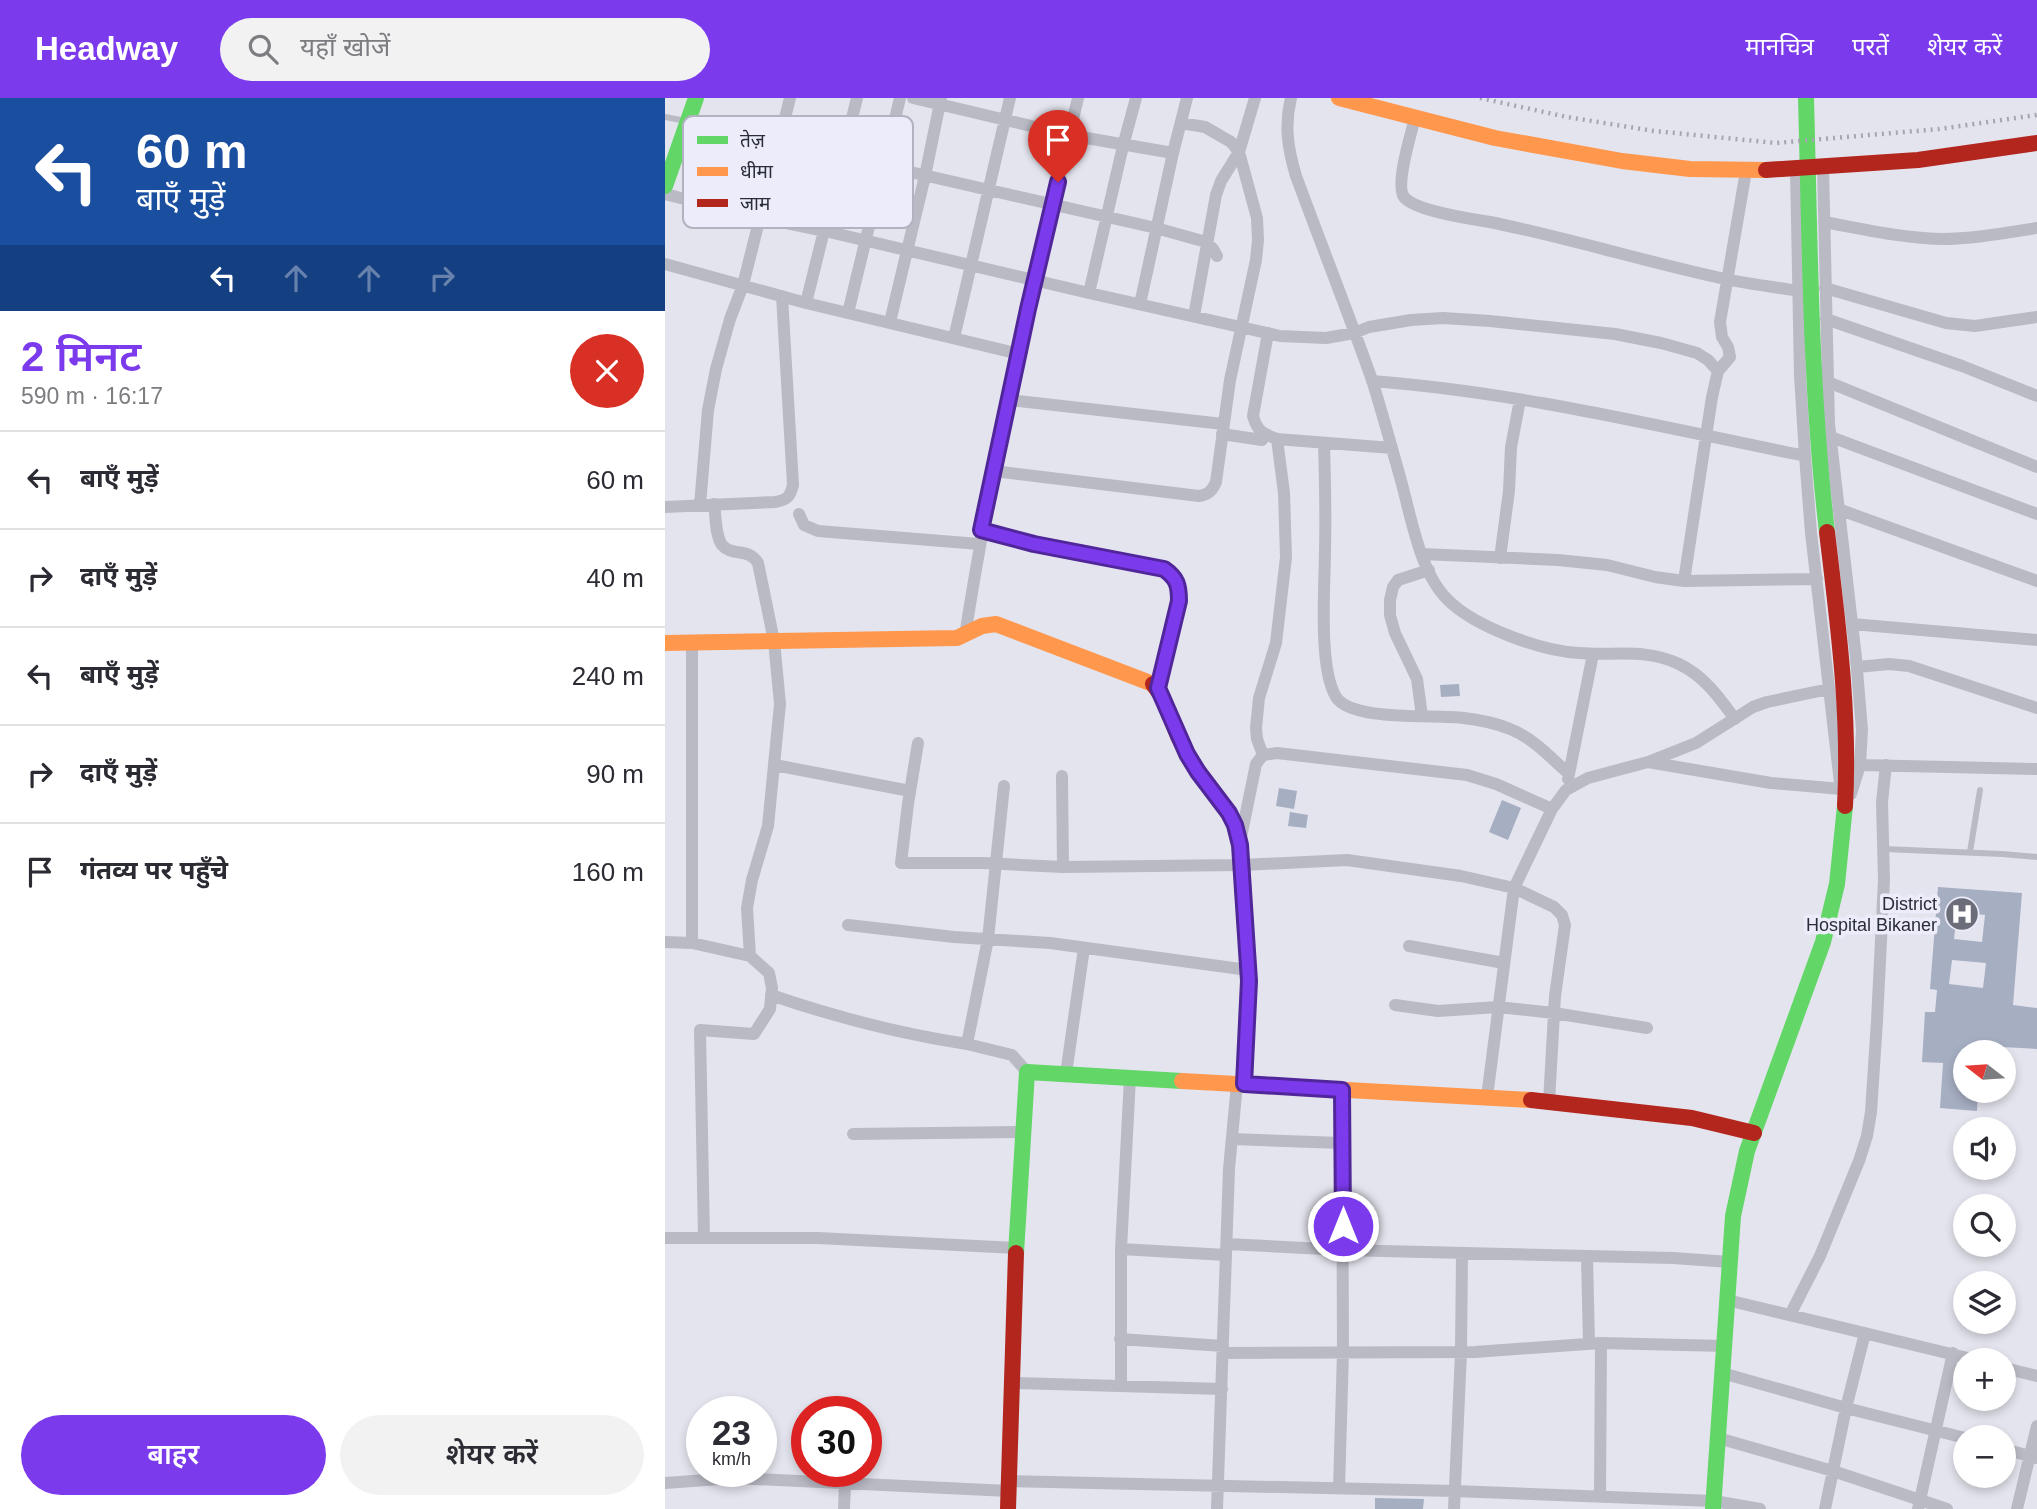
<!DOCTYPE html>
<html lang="hi">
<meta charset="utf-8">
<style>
:root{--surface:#fff;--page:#f2f2f3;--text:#2b2b33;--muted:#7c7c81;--line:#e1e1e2;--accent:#7c3aed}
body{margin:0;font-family:Helvetica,"Noto Sans Devanagari",sans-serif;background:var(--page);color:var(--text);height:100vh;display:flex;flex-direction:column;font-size:26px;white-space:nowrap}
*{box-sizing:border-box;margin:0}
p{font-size:23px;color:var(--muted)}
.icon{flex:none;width:38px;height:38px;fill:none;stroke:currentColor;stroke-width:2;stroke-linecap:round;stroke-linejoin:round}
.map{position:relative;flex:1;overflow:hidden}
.side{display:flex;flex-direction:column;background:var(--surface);width:665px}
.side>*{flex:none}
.banner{background:#1a4fa0;color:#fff;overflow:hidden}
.needle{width:46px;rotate:287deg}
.controls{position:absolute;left:1288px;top:942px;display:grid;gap:14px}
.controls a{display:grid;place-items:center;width:63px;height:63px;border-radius:50%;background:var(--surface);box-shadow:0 4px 10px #0003;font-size:35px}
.speed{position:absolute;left:21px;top:1298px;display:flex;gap:14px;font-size:35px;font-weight:700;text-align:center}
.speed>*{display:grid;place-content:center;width:91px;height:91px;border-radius:50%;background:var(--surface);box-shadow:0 4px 10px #0003;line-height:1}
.speed small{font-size:18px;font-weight:400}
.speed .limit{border:10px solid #d22;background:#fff;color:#111}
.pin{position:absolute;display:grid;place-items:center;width:60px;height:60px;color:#fff;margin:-72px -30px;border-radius:50% 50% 50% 0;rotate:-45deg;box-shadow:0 0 7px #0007}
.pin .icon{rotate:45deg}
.me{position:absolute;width:77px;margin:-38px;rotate:0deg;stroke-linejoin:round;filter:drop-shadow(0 0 5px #0008)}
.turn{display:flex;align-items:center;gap:24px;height:147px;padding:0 21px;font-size:32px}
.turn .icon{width:91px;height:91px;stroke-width:2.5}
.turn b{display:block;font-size:49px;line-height:60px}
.lanes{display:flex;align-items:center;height:66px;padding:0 21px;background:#0003;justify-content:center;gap:35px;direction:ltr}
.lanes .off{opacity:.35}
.round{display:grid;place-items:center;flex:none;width:74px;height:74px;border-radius:37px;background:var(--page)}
.head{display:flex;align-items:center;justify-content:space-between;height:119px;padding:0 21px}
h1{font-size:42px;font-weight:600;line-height:52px;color:var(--accent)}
.cta{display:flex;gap:14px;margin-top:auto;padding:14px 21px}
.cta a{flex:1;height:80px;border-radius:42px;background:var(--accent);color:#fff;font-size:28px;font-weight:600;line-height:80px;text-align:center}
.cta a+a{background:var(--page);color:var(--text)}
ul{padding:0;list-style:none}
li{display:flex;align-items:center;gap:21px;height:98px;padding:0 21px;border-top:2px solid var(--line)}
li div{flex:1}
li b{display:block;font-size:26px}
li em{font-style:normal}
header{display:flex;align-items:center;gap:42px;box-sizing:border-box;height:98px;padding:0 35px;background:var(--accent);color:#fff}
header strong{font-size:33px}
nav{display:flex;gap:38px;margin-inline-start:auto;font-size:24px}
.search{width:490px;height:63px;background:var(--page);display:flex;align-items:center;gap:18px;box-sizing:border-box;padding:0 24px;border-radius:38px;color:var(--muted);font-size:26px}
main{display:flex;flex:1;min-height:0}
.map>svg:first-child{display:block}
.building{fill:#a6aec2;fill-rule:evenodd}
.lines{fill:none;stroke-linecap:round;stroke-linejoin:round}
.lane{stroke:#babac5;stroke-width:6}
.street{stroke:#babac5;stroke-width:12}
.fast{stroke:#63d668;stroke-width:16}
.slow{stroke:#ff974d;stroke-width:16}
.jam{stroke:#b3261e;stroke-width:16}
.rail{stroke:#a4a6ae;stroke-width:4.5;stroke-dasharray:2 5;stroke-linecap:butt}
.route-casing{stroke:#51269a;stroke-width:18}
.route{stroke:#7c3aed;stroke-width:12}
.labels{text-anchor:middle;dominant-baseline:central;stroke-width:7;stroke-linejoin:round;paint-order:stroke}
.poi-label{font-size:18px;fill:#2a2e39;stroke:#ececfa;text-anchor:end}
.key{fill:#ececfa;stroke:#b2b3c0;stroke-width:2}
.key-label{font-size:19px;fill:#2a2e39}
</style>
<header>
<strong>Headway</strong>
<div class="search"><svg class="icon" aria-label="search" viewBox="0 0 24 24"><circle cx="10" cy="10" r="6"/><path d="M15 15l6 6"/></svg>यहाँ खोजें</div>
<nav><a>मानचित्र</a><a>परतें</a><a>शेयर करें</a></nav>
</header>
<main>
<section class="side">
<div class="banner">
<div class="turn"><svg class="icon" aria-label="left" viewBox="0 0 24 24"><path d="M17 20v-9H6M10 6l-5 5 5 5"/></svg><div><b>60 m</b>बाएँ मुड़ें</div></div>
<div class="lanes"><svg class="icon" aria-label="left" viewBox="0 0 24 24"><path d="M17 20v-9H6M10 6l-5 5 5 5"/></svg><svg class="icon off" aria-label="ahead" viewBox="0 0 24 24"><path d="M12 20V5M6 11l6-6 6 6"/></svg><svg class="icon off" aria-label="ahead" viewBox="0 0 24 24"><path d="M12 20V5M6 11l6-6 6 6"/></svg><svg class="icon off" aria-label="right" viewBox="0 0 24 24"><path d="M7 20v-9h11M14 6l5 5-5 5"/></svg></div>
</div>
<div class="head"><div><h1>2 मिनट</h1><p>590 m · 16:17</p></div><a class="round" style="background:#d93025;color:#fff"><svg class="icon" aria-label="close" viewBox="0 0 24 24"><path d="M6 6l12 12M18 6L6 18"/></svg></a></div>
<ul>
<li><svg class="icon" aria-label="left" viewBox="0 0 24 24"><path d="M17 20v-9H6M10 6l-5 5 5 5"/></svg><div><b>बाएँ मुड़ें</b></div><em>60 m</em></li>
<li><svg class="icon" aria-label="right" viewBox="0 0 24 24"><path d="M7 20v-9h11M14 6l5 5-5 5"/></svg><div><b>दाएँ मुड़ें</b></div><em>40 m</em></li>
<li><svg class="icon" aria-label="left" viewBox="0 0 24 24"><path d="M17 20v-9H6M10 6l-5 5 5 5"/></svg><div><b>बाएँ मुड़ें</b></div><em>240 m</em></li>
<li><svg class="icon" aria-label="right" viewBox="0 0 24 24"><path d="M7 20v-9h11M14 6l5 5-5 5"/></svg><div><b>दाएँ मुड़ें</b></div><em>90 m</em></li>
<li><svg class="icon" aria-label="arrive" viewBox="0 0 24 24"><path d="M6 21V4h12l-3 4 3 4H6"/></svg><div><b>गंतव्य पर पहुँचे</b></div><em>160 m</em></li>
</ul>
<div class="cta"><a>बाहर</a><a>शेयर करें</a></div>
</section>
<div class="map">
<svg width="1372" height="1411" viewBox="0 0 1372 1411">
<rect width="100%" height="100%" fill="#e4e4ee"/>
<path class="building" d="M 794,586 L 795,598 L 776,599 L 775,587 Z
M 614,690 L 632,693 L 629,711 L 611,708 Z
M 837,702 L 856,710 L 843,742 L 824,734 Z
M 625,714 L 643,717 L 641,730 L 623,728 Z
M 1273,789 L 1357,795 L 1348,907 L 1372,910 L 1372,951 L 1338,949 L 1338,954 L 1300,954 L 1300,992 L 1313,992 L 1312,1013 L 1275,1010 L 1278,965 L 1257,964 L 1260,914 L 1270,914 L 1272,892 L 1265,891 ZM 1292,814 L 1320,817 L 1317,844 L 1289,841 ZM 1287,862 L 1321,865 L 1318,890 L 1284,886 Z
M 710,1400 L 759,1401 L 758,1411 L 710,1411 Z"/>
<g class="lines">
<path class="lane" d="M 0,19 L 21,23
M 1219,751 L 1337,756 L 1372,759
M 1305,754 L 1315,692"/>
<path class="street" d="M 248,0 L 404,37 L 508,55
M 626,0 C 619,28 623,51 631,78 C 656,146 683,214 707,282 C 717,314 726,347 735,379 C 746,417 754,474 783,502 C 810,529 876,553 914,555 C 949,558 981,550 1014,566 C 1039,578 1054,599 1070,621
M 750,20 C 746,36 730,87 739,99 C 750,113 806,121 825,124 C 904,140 981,164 1060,181 C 1084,186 1109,189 1134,193
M 23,24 L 114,47 L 219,68 L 491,130 L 541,144 L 548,151 L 552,158
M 1158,69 L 1164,326 L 1191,560 L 1197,632 L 1195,667 L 1186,696
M 1131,70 L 1135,278 L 1140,358 L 1146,435 L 1175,685
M 0,96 L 96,120 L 160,133 L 424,195 L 615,238 L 661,240 L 689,235 L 704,229 L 746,222 L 778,220 L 825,223 L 950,236 L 996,245 L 1032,255 L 1043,262 L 1053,273
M 1159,124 C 1197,131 1236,140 1276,141 C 1308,141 1340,135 1372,130
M 0,166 L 141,205 L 354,256
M 1160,190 L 1281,225 L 1310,228 L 1372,219
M 424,195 L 458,48 L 471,0
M 141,205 L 192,0
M 475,206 L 508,55 L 522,0
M 183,215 L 235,0
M 529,218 L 551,97 L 556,83 L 574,54 L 590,0
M 1161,221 L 1297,268 L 1372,298
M 225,224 L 260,78 L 276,0
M 603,235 L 588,318 C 592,333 598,336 612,341 L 727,350
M 289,240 L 345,0
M 707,283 C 853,294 996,329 1140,358
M 1163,284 L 1372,369
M 344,302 L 558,326
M 557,336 L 597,342
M 1166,339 L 1372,416
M 659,345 C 660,380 661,416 660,451 C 660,487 653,569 671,599 C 687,624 770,616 799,620 C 815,622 831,625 845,631 C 868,640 886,660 904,676
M 329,373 L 534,398 C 544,396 547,393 551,384 L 565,282 L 591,162 L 593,142 L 592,120 L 574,54 L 566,44 L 540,29 L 516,25
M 35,407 L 43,312 L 51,271 L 65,221 L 78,187 L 125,0
M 0,409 L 110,404 C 122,402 125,399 128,387 L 117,198
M 1173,411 L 1372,483
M 134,416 L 139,427 L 153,433 L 314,446
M 316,433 L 369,446 L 499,471 C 512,480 514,487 514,503 L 493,590
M 757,456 L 893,462 L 942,467 L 990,479 L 1019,483 L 1152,481
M 835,460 L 844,393 L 846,349 L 855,302
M 1019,483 L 1047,299 L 1053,273 L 1065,259 L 1063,249 L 1057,239 L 1055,224 L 1081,73
M 1187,526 L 1372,542
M 300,538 C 328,357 370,178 413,0
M 27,545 L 27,845 L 85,858 L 82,810 L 87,782 L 103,728 L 115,606 L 109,543 L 93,465 C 83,449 67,459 57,447 C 50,437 51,418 49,406
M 1192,569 L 1224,566 L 1244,568 L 1372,610
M 757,618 L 752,581 L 730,535 L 725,517 L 725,502 L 728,489 L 733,482 L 764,472
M 253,645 L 243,706 L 236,765 L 318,765 L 398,769 L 577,767 L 682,762 L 796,778 L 849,790 L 889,809 L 897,817 L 900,827 L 890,898 L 884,1004
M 598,657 L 592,641 L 591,630 L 594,600 L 611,545 L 621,459 L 619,395 L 612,341
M 983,664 L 1106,685 L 1176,691
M 110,667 L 245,693
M 1195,667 L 1372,671
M 397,678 L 398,769
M 903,681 L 928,556
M 339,688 L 323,841 L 302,946 L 347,957 L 362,974
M 575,744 L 591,666 L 598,657 L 612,655 L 802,677 L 831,686 L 887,711
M 183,827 L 289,839 L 385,845 L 583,872
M 0,844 L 27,845
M 744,848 L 839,865
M 106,897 C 170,919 236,936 302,946
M 730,907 L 773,913 L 833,909 L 889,915 L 982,930
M 401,976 L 419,850
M 822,999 L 849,790 L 887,711 L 901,692 L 923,680 L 983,664 L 1031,645 L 1088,609 L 1102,604 L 1164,591
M 188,1036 L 358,1034
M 567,1041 L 677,1045
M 0,1140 L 153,1140 L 351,1150
M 39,1140 L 35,932 L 89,936 L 105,911 L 107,890 L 104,875 L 85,858
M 562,1146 L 678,1152 L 1008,1160 L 1065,1164
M 456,1151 L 561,1157
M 922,1159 L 924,1246
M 1062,1202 L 1311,1262
M 1125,1217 L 1155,1158 L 1194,1063 L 1202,1038 L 1206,1014 L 1212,923 L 1219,782 L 1217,704 L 1221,667
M 455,1241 L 558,1248
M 558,1255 L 810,1254 L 936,1245
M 1339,1270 L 1372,1278
M 1057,1275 L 1181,1310 L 1300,1340
M 347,1285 L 557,1291
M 456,1288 L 456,1151 L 465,980
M 1053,1340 L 1168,1373 L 1282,1411
M 1339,1351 L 1372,1360
M 344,1383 L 790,1393 L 1049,1403 L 1095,1411
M 0,1385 L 69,1380 L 344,1393
M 674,1390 L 678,1254 L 677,992
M 935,1398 L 936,1245 L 1059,1248
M 179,1411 L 180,1385
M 552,1411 L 564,1071 L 572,986
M 789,1411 L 796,1254 L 797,1156
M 1160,1411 L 1181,1310 L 1200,1235
M 1253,1411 L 1288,1255
M 1352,1411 L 1372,1328"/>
<path class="fast" d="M 1141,0 C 1145,145 1145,290 1162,434
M 0,88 L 31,0
M 578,799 L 584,883 L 579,987
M 351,1155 L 362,974 L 517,983
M 1048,1411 L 1068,1118 L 1082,1053 L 1158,844 L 1172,786 L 1180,708"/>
<path class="slow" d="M 674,0 L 830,40 L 957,63 L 1025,71 L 1101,72
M 0,545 L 292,540 L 317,528 L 331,526 L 488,586
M 517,983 L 866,1002"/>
<path class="jam" d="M 1101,72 L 1253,62 L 1372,45
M 1162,434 C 1173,527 1185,614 1180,708
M 488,586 L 498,600 L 513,638 L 527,665 L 557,705 L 568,723 L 575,746 L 578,799
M 866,1002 L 1027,1020 L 1089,1035
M 343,1411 L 351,1155"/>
<path class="rail" d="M 815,0 L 902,19 L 989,33 L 1111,45 L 1274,31 L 1372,17"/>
</g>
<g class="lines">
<g class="route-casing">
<path id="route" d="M 393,84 L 363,211 L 316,432 L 369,446 L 499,471 C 512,480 514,487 514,503 L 493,590 L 522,656 L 533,674 L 564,715 L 570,727 L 575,747 L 584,883 L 579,986 L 677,992 L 678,1128"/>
</g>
<use href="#route" class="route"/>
</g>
<defs>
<g id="hospital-disc" transform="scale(1.75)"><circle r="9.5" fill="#6b6e78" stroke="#ececfa"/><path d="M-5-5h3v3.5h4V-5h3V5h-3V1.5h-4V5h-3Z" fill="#fff"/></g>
</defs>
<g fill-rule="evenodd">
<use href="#hospital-disc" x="1297" y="816"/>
</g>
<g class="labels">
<g class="poi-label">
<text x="1272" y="806">District<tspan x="1272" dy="21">Hospital Bikaner</tspan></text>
</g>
</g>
<rect x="18" y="18" width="230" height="112" rx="10" class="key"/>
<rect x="32" y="38" width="31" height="8" fill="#63d668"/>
<rect x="32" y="69" width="31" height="9" fill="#ff974d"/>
<rect x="32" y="101" width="31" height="8" fill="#b3261e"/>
<g class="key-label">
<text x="75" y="49">तेज़</text>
<text x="75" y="80">धीमा</text>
<text x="75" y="112">जाम</text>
</g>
</svg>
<div class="controls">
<a><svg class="needle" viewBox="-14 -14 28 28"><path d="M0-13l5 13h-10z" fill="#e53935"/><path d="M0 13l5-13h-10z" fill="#7c7c81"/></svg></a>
<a><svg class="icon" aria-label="sound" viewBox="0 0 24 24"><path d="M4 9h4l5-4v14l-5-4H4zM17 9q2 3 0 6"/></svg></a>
<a><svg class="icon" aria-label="search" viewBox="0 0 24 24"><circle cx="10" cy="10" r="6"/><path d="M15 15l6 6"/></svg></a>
<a><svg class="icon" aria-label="layers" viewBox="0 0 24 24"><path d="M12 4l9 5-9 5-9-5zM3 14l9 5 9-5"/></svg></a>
<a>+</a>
<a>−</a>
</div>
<div class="speed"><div>23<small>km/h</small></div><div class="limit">30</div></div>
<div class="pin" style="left:393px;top:84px;background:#d93025"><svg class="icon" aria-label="arrive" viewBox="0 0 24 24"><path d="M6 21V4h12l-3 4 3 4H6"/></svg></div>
<svg class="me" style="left:678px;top:1128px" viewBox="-20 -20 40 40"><circle r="17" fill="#7c3aed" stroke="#fff" stroke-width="3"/><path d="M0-11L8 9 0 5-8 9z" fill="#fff"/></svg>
</div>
</main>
